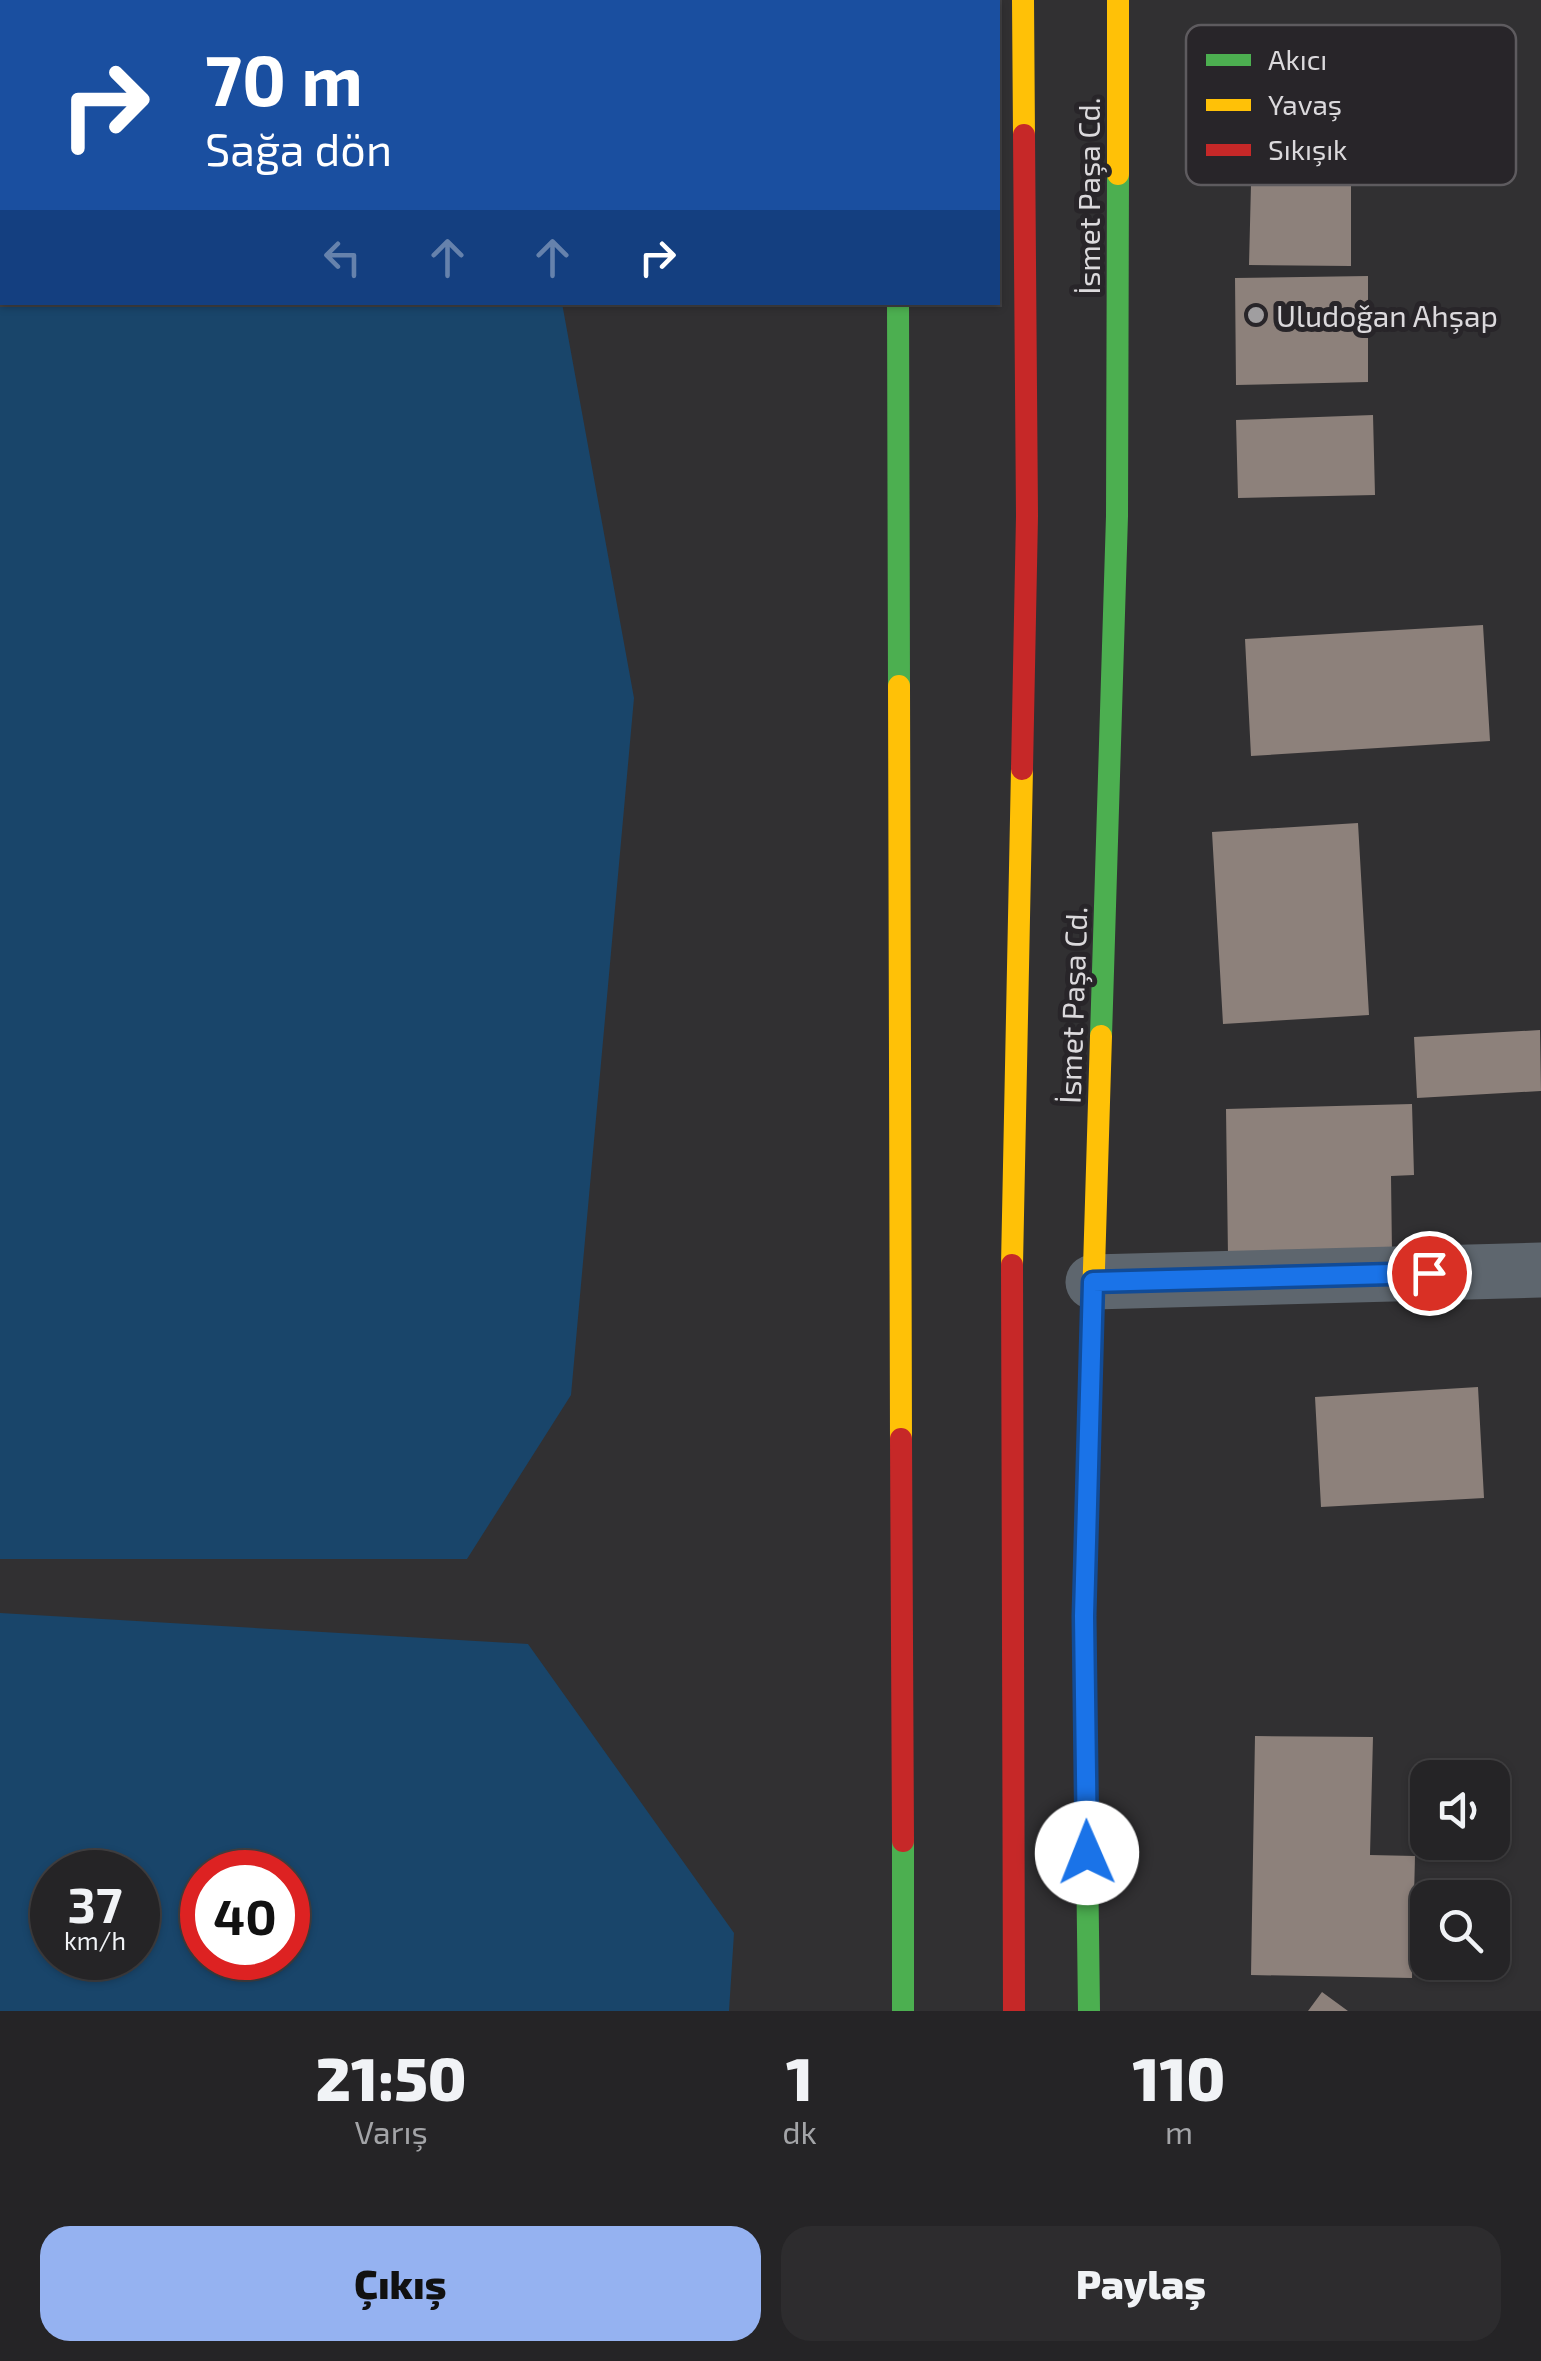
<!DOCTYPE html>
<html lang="tr">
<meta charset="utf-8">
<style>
:root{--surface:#252426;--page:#2d2c2e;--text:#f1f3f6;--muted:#a3a4a7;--line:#424143;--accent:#95b2f1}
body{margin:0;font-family:"Exo 2",sans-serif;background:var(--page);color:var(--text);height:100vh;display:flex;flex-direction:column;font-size:38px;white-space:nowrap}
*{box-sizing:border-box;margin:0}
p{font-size:32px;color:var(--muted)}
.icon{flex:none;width:55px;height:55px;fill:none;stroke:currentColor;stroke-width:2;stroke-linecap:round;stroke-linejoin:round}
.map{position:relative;height:2011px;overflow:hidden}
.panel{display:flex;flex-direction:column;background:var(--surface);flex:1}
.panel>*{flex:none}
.hud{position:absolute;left:0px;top:0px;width:1000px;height:305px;box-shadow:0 2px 8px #0004,0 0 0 2px var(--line);background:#1a4fa0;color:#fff;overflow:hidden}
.controls{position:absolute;left:1410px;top:1760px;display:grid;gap:20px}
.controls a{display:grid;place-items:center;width:100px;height:100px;border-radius:20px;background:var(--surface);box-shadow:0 2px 8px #0004,0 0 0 2px var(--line);font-size:50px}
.speed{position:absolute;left:30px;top:1850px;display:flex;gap:20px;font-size:50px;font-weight:700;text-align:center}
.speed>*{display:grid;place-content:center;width:130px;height:130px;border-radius:50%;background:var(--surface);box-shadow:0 2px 8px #0004,0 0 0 2px var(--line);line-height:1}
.speed small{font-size:25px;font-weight:400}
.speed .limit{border:15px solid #d22;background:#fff;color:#111}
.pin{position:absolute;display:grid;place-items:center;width:85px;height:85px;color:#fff;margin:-42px;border:5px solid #fff;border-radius:50%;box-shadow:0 2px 10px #0007}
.me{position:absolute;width:110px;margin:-55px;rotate:359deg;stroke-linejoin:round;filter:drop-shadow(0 0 8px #0008)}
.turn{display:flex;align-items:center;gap:35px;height:210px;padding:0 40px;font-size:45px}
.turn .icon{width:130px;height:130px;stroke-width:2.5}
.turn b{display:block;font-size:70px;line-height:85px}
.lanes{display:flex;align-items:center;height:95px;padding:0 40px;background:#0003;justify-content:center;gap:50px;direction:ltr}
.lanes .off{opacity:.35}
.eta{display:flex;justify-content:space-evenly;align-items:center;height:170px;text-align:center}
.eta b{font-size:60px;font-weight:800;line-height:70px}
.primary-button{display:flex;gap:20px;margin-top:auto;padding:20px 40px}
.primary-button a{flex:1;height:115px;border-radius:30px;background:var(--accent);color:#111;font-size:40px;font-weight:800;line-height:115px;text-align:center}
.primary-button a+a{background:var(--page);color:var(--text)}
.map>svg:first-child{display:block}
.water{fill:#19456a;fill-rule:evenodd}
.building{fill:#8d817b}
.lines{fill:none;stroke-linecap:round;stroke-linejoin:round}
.street{stroke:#5e666e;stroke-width:55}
.fast{stroke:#4caf50;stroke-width:22}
.slow{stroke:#ffc107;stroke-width:22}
.jam{stroke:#c62828;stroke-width:22}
.route-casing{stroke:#114b97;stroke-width:25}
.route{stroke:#1a73e8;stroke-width:18}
.poi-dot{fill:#a09ea0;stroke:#282529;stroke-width:4}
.labels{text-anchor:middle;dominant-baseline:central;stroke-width:10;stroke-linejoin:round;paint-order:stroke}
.street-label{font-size:30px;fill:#dbd9dc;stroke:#282529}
.poi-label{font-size:30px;fill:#dbd9dc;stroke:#282529;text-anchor:start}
.key{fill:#282529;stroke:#5e5b5f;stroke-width:2.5}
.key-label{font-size:28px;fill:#dbd9dc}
</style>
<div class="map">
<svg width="1541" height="2011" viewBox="0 0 1541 2011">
<rect width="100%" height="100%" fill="#313032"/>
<path class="water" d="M 0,0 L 507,0 L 2,2 L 2,302 L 562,303 L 634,698 L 571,1395 L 467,1559 L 0,1559 Z
M 0,1613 L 528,1644 L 734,1933 L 729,2011 L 0,2011 ZM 52,1872 L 138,1872 L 138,1958 L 52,1958 ZM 202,1872 L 288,1872 L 288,1958 L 202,1958 Z"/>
<path class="building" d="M 1251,184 L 1351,185 L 1351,266 L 1249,265 Z
M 1368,276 L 1368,382 L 1236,385 L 1235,278 Z
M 1373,415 L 1375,495 L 1238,498 L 1236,420 Z
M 1483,625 L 1490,741 L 1251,756 L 1245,639 Z
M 1358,823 L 1369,1015 L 1223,1024 L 1212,832 Z
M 1540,1030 L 1541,1091 L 1417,1098 L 1414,1037 Z
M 1412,1104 L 1414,1175 L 1391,1176 L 1392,1254 L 1228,1257 L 1226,1109 Z
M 1478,1387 L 1484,1498 L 1321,1507 L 1315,1397 Z
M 1255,1736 L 1373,1737 L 1370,1855 L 1415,1856 L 1412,1978 L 1251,1975 Z
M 1322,1992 L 1348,2011 L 1308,2011 Z"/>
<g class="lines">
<path class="street" d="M 1093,1282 L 1541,1270"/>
<path class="fast" d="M 898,302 L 899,686
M 1101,1036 L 1117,516 L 1118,174
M 1088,1467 L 1084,1615 L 1089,2011
M 903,1841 L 903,2011"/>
<path class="slow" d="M 1023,0 L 1024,135
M 1118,174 L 1118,0
M 899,686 L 901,1439
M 1012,1265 L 1022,769
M 1088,1467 L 1101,1036"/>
<path class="jam" d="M 897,0 L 897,2
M 1022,769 L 1027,516 L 1024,135
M 1012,1265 L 1014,2011
M 901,1439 L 903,1841"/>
</g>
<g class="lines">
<g class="route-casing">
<path id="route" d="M 1087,1853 L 1084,1616 L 1093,1282 L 1429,1273"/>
</g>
<use href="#route" class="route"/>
</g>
<circle class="poi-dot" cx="1256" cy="315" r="10"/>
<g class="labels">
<g class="street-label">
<text transform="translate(1088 196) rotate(-90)">İsmet Paşa Cd.</text>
<text transform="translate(1072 1005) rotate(-88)">İsmet Paşa Cd.</text>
</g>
<g class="poi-label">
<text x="1276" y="315">Uludoǧan Ahşap</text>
</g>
</g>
<rect x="1186" y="25" width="330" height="160" rx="15" class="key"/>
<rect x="1206" y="54" width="45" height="12" fill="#4caf50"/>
<rect x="1206" y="99" width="45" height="12" fill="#ffc107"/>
<rect x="1206" y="144" width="45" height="12" fill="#c62828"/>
<g class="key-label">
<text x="1268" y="70">Akıcı</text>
<text x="1268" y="115">Yavaş</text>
<text x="1268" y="160">Sıkışık</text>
</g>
</svg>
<div class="controls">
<a><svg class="icon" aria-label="sound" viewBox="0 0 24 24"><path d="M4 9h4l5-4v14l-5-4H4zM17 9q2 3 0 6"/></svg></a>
<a><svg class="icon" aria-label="search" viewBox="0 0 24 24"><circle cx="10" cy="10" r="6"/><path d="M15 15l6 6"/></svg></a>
</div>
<div class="speed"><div>37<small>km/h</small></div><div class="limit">40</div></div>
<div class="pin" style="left:1429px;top:1273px;background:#d93025"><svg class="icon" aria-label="arrive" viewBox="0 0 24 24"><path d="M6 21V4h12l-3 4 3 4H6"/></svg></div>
<svg class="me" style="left:1087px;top:1853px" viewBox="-20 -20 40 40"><circle r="19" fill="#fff"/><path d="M0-13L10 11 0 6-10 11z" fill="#1a73e8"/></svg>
<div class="hud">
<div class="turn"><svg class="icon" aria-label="right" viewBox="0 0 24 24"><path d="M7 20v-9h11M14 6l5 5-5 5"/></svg><div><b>70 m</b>Sağa dön</div></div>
<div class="lanes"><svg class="icon off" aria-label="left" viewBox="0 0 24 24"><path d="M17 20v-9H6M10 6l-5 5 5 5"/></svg><svg class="icon off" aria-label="ahead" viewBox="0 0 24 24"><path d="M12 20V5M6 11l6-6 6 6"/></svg><svg class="icon off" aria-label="ahead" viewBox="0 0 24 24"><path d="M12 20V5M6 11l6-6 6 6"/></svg><svg class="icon" aria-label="right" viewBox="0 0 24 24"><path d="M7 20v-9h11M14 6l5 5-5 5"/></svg></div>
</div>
</div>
<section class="panel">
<div class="eta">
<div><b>21:50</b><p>Varış</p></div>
<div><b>1</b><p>dk</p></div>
<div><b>110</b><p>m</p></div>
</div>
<div class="primary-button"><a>Çıkış</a><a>Paylaş</a></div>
</section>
